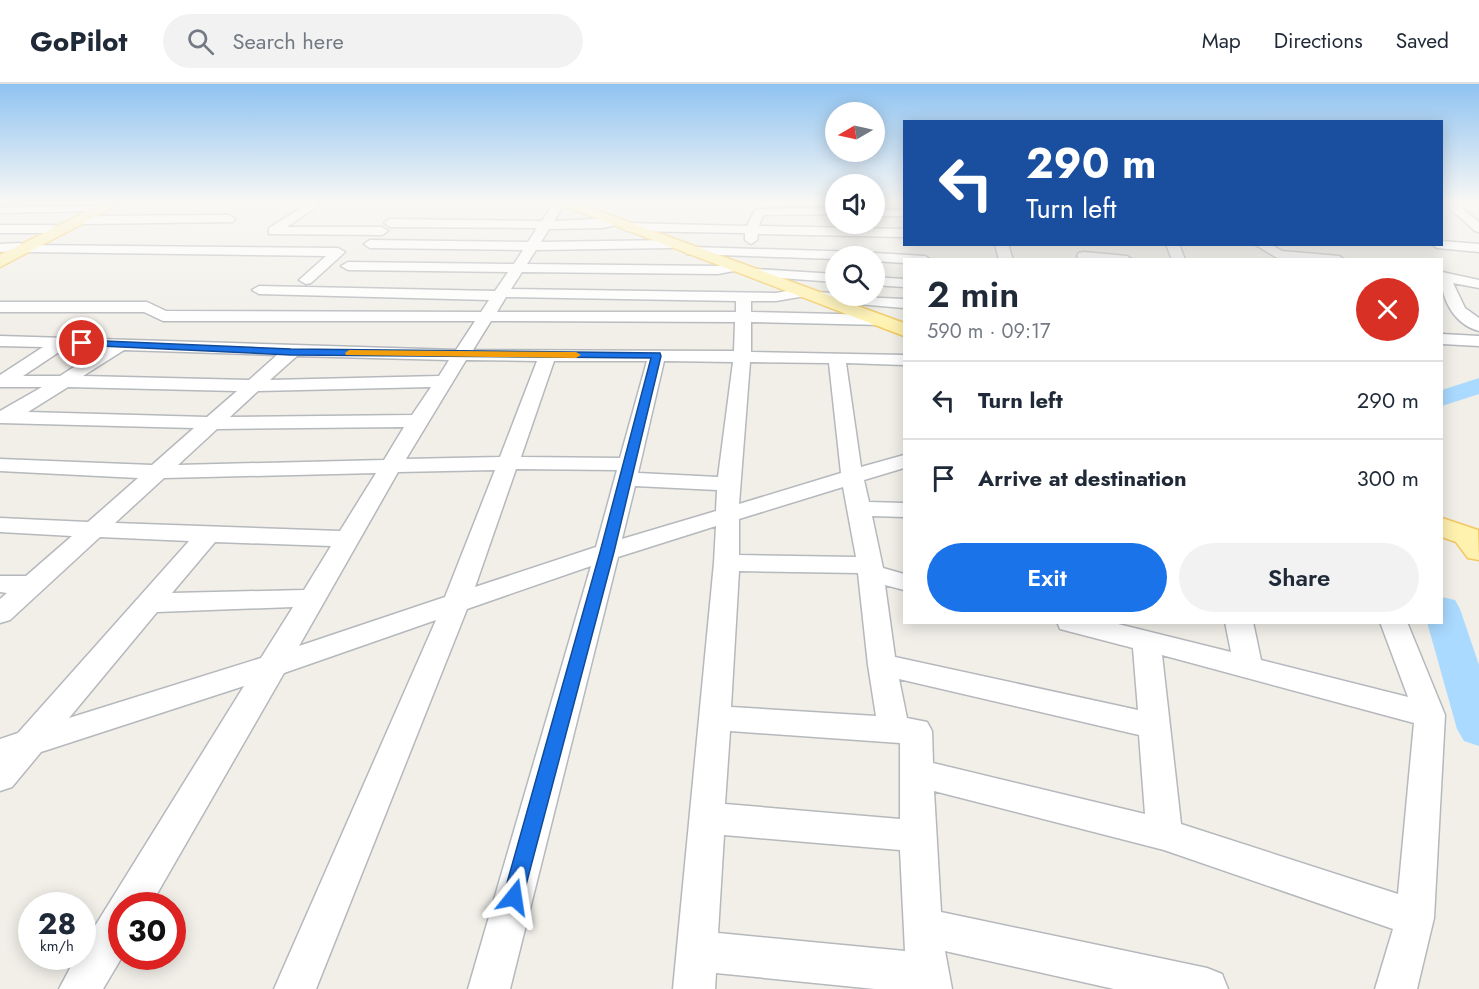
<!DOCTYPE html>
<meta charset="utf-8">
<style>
:root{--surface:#fff;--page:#f2f2f3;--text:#1f2937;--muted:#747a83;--line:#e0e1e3;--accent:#1a73e8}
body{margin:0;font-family:Jost,sans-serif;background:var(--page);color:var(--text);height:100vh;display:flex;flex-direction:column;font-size:22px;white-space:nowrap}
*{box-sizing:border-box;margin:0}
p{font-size:20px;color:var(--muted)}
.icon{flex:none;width:33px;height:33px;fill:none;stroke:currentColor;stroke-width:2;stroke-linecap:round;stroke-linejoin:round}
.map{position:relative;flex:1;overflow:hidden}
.details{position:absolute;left:903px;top:174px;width:540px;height:366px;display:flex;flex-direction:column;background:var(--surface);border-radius:0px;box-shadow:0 3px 15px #0003}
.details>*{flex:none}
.hud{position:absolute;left:903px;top:36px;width:540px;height:126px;border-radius:0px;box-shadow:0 3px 15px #0003;background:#1a4fa0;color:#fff;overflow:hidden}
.needle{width:39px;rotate:261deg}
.controls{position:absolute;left:825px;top:18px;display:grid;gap:12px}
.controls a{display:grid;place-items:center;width:60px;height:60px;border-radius:50%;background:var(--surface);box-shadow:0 3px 15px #0003;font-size:30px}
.speed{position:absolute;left:18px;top:808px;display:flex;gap:12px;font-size:30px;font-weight:700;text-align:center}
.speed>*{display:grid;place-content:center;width:78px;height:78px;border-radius:50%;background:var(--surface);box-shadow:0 3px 15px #0003;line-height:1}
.speed small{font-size:15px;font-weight:400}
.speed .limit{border:9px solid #d22;background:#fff;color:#111}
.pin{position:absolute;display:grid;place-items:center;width:51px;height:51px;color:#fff;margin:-26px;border:3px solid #fff;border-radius:50%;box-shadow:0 2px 6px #0007}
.me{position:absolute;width:66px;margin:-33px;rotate:15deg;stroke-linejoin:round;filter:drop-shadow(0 0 4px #0008)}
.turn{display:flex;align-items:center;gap:21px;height:126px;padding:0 24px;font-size:27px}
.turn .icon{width:78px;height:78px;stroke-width:2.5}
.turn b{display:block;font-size:42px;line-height:51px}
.round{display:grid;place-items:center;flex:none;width:63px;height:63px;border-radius:32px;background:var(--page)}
.headline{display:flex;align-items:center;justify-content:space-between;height:102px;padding:0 24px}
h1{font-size:36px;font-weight:600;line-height:45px}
.primary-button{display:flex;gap:12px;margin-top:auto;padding:12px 24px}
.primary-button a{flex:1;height:69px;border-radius:36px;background:var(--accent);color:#fff;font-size:24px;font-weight:600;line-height:69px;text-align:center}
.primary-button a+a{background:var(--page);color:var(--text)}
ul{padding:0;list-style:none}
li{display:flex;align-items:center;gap:18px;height:78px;padding:0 24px;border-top:2px solid var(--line)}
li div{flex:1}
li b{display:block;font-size:22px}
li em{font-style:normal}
header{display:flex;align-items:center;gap:36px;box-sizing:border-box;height:84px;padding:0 30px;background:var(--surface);border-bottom:2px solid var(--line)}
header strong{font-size:28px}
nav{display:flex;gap:33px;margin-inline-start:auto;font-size:21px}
.search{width:420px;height:54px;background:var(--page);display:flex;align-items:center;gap:15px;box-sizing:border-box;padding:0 21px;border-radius:33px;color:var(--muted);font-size:22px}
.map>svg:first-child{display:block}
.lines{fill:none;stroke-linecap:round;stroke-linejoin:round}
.river{fill:#aadaff;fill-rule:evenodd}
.minor-casing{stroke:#b5b8bc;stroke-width:3}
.major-casing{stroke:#f2c960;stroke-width:3}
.minor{fill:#fff;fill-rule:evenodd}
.major{fill:#fff2af;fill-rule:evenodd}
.route{fill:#1a73e8;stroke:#114b97;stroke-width:1.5}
.slow{fill:#f59e0b}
</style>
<header>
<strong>GoPilot</strong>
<div class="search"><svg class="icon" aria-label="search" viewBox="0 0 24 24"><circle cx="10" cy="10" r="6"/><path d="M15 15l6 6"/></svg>Search here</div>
<nav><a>Map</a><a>Directions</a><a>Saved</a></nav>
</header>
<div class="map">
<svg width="1479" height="905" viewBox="0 0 1479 905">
<rect width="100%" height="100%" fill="#f1efe8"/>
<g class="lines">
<path class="river" d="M 1479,294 L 1479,310 L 1442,322 L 1442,306 Z
M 1442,513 L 1455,516 L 1460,525 L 1479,581 L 1479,662 L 1464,657 L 1457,645 L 1427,538 L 1442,538 Z"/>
<g class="minor-casing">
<path id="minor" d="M 309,119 L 322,119 L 287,143 L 382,143 L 388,147 L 382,151 L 269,150 L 269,144 Z
M 554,119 L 565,119 L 554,137 L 612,134 L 618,138 L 616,141 L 602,144 L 549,145 L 541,158 L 671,156 L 677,160 L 671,164 L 536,166 L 527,180 L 718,182 L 734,179 L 741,183 L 739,186 L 718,190 L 522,188 L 511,205 L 776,209 L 803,204 L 810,208 L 836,209 L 836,212 L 904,215 L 904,224 L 812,216 L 805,212 L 776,217 L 751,217 L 751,228 L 882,231 L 890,236 L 882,241 L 751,238 L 751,268 L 904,271 L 904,281 L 846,279 L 861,383 L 904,371 L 904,384 L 864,396 L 869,418 L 904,419 L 904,433 L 872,432 L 883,484 L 904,490 L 904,506 L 885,501 L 895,573 L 1138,626 L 1133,564 L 1060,545 L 1057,538 L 1110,538 L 1231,568 L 1225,538 L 1253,538 L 1261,576 L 1408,613 L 1380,538 L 1407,538 L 1445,631 L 1434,834 L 1417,905 L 1375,905 L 1393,845 L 1164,766 L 934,707 L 941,828 L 1207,884 L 1222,890 L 1228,905 L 1114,905 L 945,867 L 952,905 L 875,905 L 716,889 L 715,905 L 673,905 L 714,479 L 716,442 L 618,473 L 510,905 L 468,905 L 591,482 L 467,525 L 316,905 L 274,905 L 436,536 L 284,589 L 150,822 L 122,822 L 122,873 L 103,905 L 59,905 L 76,873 L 82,873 L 82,863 L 244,602 L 41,668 L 12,703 L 0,707 L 0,655 L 18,649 L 189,457 L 100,453 L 10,536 L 0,539 L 0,515 L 7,509 L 0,508 L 0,492 L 26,492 L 72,452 L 0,448 L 0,434 L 88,438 L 138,394 L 0,387 L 0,375 L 152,381 L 194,344 L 0,339 L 0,327 L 42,303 L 0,303 L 0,291 L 43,263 L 0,262 L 0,252 L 456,266 L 475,237 L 163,237 L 144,228 L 0,228 L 0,218 L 147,218 L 166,227 L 481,228 L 489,216 L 259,210 L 252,206 L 259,202 L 495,207 L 508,188 L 348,186 L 341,182 L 348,178 L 514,180 L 523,166 L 370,164 L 364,160 L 370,156 L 528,158 L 537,144 L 390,143 L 384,139 L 390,135 L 542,137 ZM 506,213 L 736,217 L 736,228 L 497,228 ZM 491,237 L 735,238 L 734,267 L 473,266 ZM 65,264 L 102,265 L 60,292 L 23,292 ZM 124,266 L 277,271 L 249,296 L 83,292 ZM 297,272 L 449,276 L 439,292 L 270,296 ZM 466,276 L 537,277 L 500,373 L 406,375 ZM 554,277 L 647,277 L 620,374 L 521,373 ZM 664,277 L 733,278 L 718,393 L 638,389 ZM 750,278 L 829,279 L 841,389 L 739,420 ZM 68,303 L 237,307 L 207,333 L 28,328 ZM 431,303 L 412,331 L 230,333 L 258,307 ZM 404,343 L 384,376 L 178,381 L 217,345 ZM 516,385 L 617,386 L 596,463 L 475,503 ZM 495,386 L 445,513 L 299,562 L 398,388 ZM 376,389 L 340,447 L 115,439 L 164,394 ZM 635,402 L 717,406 L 716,427 L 622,455 ZM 843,403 L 856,473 L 739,471 L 739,435 ZM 215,458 L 331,462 L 304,506 L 172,509 ZM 739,487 L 858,489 L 868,581 L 876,632 L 731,623 ZM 293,523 L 261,574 L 69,634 L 157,528 ZM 1162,571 L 1414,639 L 1398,810 L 1181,740 ZM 899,595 L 1139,651 L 1145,730 L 933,679 L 932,647 L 927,638 L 907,634 ZM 730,647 L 900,659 L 900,735 L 725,720 ZM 724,751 L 900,766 L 905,867 L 718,849 Z
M 1444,119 L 1456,119 L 1479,138 L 1479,148 L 1475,147 Z
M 92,122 L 96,123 L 96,127 L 0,129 L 0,123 Z
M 836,124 L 836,130 L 763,131 L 759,142 L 904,145 L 904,153 L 758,150 L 757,156 L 751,160 L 745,156 L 745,149 L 627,147 L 621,143 L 627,139 L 747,142 L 755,126 L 759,125 Z
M 874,126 L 904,126 L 904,132 L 874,132 Z
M 229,131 L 235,135 L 233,138 L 84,140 L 78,136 L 84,132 Z
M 0,141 L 54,141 L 60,145 L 54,149 L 0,149 Z
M 1442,157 L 1479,160 L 1479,168 L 1437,164 L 1431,160 L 1442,160 Z
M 19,159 L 24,161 L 338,164 L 345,168 L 311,199 L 306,200 L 299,196 L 326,172 L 29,168 L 24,166 L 0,168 L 0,160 Z
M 995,160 L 1008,160 L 1013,176 L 999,176 Z
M 1166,160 L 1179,160 L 1185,176 L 1172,176 Z
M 1254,160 L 1270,160 L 1282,167 L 1339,172 L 1345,176 L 1279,175 Z
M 692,163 L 860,168 L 867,172 L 836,172 L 836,175 L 687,170 L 685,167 Z
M 1084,168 L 1127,172 L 1133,176 L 1079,175 L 1077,172 L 1079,169 Z
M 874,169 L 925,172 L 931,176 L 904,176 L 904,179 L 874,177 L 874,172 L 868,172 Z
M 756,185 L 836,190 L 836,198 L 751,192 L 749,189 L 751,186 Z
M 1442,188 L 1479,196 L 1479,204 L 1453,199 L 1465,224 L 1479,234 L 1479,247 C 1453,240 1439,212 1442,188 Z
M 874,193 L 904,195 L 904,203 L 874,201 Z
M 1442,250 L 1479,252 L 1479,262 L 1442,260 Z"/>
</g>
<g class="major-casing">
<path id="major" d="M 103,119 L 122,119 L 0,183 L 0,171 Z
M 556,119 L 577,119 L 904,239 L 904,252 Z
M 1442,434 L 1478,446 L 1479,476 L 1468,474 L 1456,458 L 1442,453 Z"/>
</g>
<use href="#minor" class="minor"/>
<use href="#major" class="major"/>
</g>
<linearGradient id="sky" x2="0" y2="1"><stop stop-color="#8fc3f1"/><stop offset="0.48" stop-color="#f9f8f5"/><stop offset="1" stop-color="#f9f8f5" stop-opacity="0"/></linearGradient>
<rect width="1479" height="246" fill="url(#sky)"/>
<path class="route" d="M 82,256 L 291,265 L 660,269 L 661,272 L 614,468 L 521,820 L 514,823 L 506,820 L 503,813 L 600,468 L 651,274 L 291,271 L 79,261 L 79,257 Z"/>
<path class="slow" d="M 349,266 L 576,268 L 581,271 L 576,274 L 346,271 L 345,269 Z"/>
</svg>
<div class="controls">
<a><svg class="needle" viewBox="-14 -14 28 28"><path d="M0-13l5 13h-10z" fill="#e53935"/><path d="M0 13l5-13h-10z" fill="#747a83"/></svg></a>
<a><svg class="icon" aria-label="sound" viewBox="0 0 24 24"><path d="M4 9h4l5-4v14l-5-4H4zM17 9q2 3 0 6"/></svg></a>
<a><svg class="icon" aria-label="search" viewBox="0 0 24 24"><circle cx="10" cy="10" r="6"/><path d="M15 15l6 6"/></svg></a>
</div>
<div class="speed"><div>28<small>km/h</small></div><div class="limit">30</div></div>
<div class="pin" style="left:82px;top:259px;background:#d93025"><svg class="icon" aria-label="arrive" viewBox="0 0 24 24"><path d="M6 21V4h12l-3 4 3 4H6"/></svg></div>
<svg class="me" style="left:514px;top:813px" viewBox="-20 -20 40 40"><path d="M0-17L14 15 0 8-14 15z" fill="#1a73e8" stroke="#fff" stroke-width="4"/></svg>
<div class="hud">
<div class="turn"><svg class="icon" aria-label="left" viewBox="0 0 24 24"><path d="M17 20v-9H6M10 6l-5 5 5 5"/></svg><div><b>290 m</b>Turn left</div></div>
</div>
<section class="details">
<div class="headline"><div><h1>2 min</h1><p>590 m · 09:17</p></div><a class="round" style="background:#d93025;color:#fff"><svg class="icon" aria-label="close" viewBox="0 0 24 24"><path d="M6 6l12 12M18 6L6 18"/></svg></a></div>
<ul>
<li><svg class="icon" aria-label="left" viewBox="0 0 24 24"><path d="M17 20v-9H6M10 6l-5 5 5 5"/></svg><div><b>Turn left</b></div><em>290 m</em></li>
<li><svg class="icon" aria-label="arrive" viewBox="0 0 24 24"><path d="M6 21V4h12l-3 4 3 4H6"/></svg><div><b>Arrive at destination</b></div><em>300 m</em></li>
</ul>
<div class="primary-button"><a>Exit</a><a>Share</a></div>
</section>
</div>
